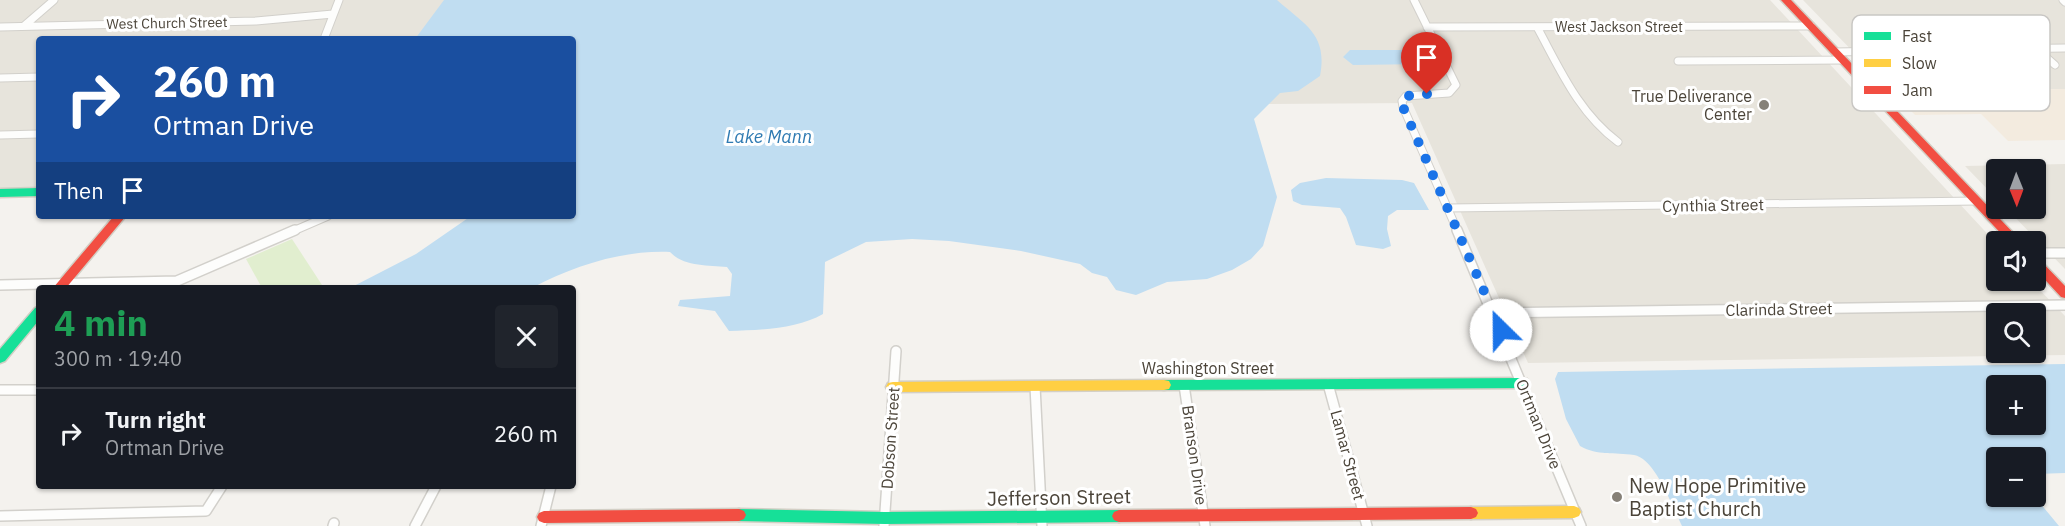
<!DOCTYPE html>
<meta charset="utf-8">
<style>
:root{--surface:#171b24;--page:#20242c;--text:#f1f3f6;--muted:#9ea1a6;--line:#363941}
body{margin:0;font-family:"IBM Plex Sans",sans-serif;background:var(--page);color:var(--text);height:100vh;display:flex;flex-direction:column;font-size:22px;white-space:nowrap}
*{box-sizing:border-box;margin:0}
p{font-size:20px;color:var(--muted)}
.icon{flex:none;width:33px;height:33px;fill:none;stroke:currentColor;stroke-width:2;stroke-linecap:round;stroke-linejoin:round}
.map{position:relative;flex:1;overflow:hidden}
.side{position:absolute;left:36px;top:285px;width:540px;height:204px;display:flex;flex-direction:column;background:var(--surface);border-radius:6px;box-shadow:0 2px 4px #0004}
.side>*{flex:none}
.hud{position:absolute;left:36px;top:36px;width:540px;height:183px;border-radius:6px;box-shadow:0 2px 4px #0004;background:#1a4fa0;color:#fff;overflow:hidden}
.needle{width:39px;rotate:179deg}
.controls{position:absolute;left:1986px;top:159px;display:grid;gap:12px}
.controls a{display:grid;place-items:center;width:60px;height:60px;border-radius:6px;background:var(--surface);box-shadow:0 2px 4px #0004;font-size:30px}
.pin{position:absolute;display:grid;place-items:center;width:51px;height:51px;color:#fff;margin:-62px -26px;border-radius:50% 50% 50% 0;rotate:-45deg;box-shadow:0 0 6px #0007}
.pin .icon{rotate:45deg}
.me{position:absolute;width:66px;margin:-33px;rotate:337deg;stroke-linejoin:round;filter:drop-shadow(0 0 4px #0008)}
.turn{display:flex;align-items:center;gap:21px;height:126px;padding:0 18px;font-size:27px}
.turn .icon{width:78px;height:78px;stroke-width:2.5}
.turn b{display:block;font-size:42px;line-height:51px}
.then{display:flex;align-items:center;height:57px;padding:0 18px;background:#0003;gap:12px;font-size:22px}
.round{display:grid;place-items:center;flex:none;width:63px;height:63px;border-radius:6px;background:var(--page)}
.overview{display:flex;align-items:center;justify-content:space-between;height:102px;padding:0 18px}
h1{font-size:36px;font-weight:700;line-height:45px;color:#1e9e55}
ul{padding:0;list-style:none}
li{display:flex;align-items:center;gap:18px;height:90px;padding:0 18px;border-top:2px solid var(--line)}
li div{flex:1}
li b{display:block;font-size:22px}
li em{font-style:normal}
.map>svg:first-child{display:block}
.residential{fill:#e7e4dc;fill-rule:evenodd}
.commercial{fill:#f3ebdf}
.green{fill:#e1eecf}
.water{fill:#c0ddf1;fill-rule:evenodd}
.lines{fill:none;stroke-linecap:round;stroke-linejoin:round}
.street-far1-casing{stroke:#d2d0cb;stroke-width:9}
.street-casing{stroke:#d2d0cb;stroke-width:12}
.fast-casing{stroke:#d3cfc5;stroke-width:3}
.slow-casing{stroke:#d3cfc5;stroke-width:3}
.jam-casing{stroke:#d3cfc5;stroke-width:3}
.street-far1{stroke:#fdfdfc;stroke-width:7}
.street{stroke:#fdfdfc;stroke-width:9}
.fast{fill:#16e098;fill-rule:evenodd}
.slow{fill:#ffcf43;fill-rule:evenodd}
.jam{fill:#f24e42;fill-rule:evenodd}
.route{stroke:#1a73e8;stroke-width:10;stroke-dasharray:0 18}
.poi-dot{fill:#868178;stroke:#fff;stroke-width:2}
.labels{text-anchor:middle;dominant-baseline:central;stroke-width:6;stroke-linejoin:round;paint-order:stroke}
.far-street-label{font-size:14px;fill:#4b4439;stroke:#fff}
.poi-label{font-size:16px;fill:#4b4439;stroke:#fff;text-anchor:end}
.street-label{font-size:16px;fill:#4b4439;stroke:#fff}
.water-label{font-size:18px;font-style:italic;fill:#2e7ab2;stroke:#fff}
.near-poi-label{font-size:20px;fill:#4b4439;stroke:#fff;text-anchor:start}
.near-street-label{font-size:20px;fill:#4b4439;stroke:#fff}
.key{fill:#fff;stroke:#c9c7c4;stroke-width:1.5}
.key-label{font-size:16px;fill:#4b4439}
</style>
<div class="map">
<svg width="2065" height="526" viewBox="0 0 2065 526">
<rect width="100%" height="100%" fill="#f4f2ee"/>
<path class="residential" d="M 0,0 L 525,0 L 501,39 L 39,39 L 39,193 L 0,193 Z
M 1141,0 L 1770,0 L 1996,243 L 1996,280 L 2031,281 L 2065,316 L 2065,355 L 1528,363 L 1412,103 L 1158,105 ZM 1996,314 L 2036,314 L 2036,352 L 1996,352 Z
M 1803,0 L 2065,0 L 2065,89 L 1892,92 Z
M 2065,164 L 2065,269 L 2007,209 L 2036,208 L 2036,170 L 1996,170 L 1996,198 L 1965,166 Z"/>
<path class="commercial" d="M 2065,89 L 2065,140 L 2008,141 L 1981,114 L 1915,115 L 1892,92 Z"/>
<path class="green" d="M 292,239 L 324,288 L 262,288 L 246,259 Z"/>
<path class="water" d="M 444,0 L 1277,0 C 1305,25 1328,34 1320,76 L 1298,91 L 1280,93 L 1254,119 L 1277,197 L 1263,246 L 1251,259 L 1232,270 L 1207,279 L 1167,282 L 1136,295 L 1116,290 L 1107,277 L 1092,273 L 1080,264 L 1021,251 L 949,241 L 912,239 L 866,242 L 825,262 L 823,314 C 797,329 760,330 729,331 L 715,311 L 678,306 L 680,300 L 730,296 L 732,274 L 727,267 C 708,265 684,267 670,252 C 622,250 573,266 532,288 L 350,288 L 416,254 L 471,216 L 573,216 L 573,39 L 415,39 Z
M 1350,50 L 1412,50 L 1426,64 L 1353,65 L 1343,57 Z
M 1326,178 L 1402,180 L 1414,183 L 1429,210 L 1397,210 L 1388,216 L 1387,229 L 1391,246 L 1383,249 L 1356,245 L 1346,217 L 1340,208 L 1302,205 L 1293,201 L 1291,190 L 1300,183 Z
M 2065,364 L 2065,473 L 2036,474 L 2036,458 L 1996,458 L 1996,496 L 2035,497 L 2059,526 L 1682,526 C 1673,508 1655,458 1634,455 C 1614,452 1598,456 1580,446 L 1566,419 L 1555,379 L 1558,372 ZM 1996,386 L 2036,386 L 2036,424 L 1996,424 Z"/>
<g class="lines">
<g class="street-far1-casing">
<path id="street-far1" d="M 1414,0 L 1456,85 L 1449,93 L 1406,96 L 1402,101 L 1403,107 L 1458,232
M 2063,0 L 2065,2
M 24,26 L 54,0
M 0,27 L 256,21 L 333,14
M 1427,27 L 1811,26
M 1537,27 C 1560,69 1578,112 1618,142
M 324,39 L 339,0
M 2037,49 L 2055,65
M 1947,50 L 1966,68
M 1835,52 L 2065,48
M 1678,61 L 1843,60
M 0,78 L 39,77
M 0,135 L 39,134
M 1448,208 L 1977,201
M 291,232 L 328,216"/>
</g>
<g class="street-casing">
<path id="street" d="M 1457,230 L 1581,526
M 2036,253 L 2065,253
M 0,285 L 177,281
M 169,288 L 177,281 L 295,230
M 1494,313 L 2065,305
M 1328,384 L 1367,526
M 1184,385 L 1205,526
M 1035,386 L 1042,526
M 0,390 L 39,390
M 0,516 L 206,511 L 222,486
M 333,526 L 334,523
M 415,526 L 436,486
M 541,526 L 551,486
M 884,526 L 896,351"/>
</g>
<g class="fast-casing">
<path id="fast" d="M 39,188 L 39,196 L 0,197 L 0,189 Z
M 39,306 L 39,320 L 5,361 L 0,363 L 0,349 L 35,308 Z
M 1522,378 L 1527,379 L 1529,383 L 1527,387 L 1522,388 L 1164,390 L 1159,389 L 1157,385 L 1159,381 L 1164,380 Z
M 739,509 L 885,512 L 1119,510 L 1124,512 L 1126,516 L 1124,520 L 1119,522 L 885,524 L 739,521 L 734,519 L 732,515 L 734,511 Z"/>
</g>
<g class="slow-casing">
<path id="slow" d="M 1164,380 L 1169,381 L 1171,385 L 1169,389 L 1164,390 L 893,392 L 888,391 L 886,387 L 888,383 L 893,382 Z
M 1574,506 L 1579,508 L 1581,512 L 1579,516 L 1574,518 L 1471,519 L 1466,517 L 1464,513 L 1466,509 L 1471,507 Z"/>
</g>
<g class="jam-casing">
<path id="jam" d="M 1781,0 L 1791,0 L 2022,242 L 2009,242 Z
M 114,216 L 126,216 L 66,288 L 53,288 Z
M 2036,259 L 2040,260 L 2065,286 L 2065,298 L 2061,297 L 2036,270 Z
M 1471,507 L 1476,509 L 1478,513 L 1476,517 L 1471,519 L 1119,522 L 1114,520 L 1112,516 L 1114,512 L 1119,510 Z
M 739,509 L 744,511 L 746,515 L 744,519 L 739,521 L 544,523 L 539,521 L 537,517 L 539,513 L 544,511 Z"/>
</g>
<use href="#street-far1" class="street-far1"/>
<use href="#street" class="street"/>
<use href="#fast" class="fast"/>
<use href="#slow" class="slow"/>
<use href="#jam" class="jam"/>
</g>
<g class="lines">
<path class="route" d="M 1427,94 L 1406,96 L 1402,101 L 1403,107 L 1501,330"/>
</g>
<g class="poi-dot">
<circle cx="1764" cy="105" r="6"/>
<circle cx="1617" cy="497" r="6"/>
</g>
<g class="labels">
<g class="far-street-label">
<text transform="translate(167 23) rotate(-1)">West Church Street</text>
<text x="1619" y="27">West Jackson Street</text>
</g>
<g class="poi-label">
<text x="1752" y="96">True Deliverance<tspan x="1752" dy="18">Center</tspan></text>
</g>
<g class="street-label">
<text transform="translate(1713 205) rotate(-1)">Cynthia Street</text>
<text transform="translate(1779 309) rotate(-1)">Clarinda Street</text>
<text x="1208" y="368">Washington Street</text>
<text transform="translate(1539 424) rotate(68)">Ortman Drive</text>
<text transform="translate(890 438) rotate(-86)">Dobson Street</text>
<text transform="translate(1195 455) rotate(82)">Branson Drive</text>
<text transform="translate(1348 455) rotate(75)">Lamar Street</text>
</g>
<g class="water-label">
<text x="769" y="136">Lake Mann</text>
</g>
<g class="near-poi-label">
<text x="1629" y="485">New Hope Primitive<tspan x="1629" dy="23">Baptist Church</tspan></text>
</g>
<g class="near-street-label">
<text transform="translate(1059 497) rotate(-1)">Jefferson Street</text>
</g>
</g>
<rect x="1852" y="15" width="198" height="96" rx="9" class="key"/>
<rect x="1864" y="32" width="27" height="8" fill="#16e098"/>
<rect x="1864" y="59" width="27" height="8" fill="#ffcf43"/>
<rect x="1864" y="86" width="27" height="8" fill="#f24e42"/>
<g class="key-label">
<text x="1902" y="42">Fast</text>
<text x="1902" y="69">Slow</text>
<text x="1902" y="96">Jam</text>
</g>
</svg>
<div class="controls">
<a><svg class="needle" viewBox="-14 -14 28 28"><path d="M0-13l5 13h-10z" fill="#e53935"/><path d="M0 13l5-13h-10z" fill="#9ea1a6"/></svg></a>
<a><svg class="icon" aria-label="sound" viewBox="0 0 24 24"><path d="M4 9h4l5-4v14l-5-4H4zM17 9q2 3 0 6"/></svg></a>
<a><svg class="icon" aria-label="search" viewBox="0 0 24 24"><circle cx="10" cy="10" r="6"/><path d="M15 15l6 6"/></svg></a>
<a>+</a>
<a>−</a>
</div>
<div class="pin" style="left:1427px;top:94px;background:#d93025"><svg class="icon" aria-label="arrive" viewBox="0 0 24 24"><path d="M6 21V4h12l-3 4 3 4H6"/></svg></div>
<svg class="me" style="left:1501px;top:330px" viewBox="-20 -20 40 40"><circle r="19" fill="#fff"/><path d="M0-13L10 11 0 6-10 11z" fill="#1a73e8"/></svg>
<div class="hud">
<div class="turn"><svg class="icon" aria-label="right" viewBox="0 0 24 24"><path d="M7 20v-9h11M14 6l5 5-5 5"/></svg><div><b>260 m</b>Ortman Drive</div></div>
<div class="then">Then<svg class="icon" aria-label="arrive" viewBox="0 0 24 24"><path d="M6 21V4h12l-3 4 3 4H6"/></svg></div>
</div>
<section class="side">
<div class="overview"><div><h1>4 min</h1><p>300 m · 19:40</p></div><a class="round"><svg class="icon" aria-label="close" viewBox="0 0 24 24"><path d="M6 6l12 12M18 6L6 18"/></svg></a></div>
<ul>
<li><svg class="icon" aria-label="right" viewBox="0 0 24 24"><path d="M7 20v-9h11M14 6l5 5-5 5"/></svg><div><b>Turn right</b><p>Ortman Drive</p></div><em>260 m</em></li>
</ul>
</section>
</div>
